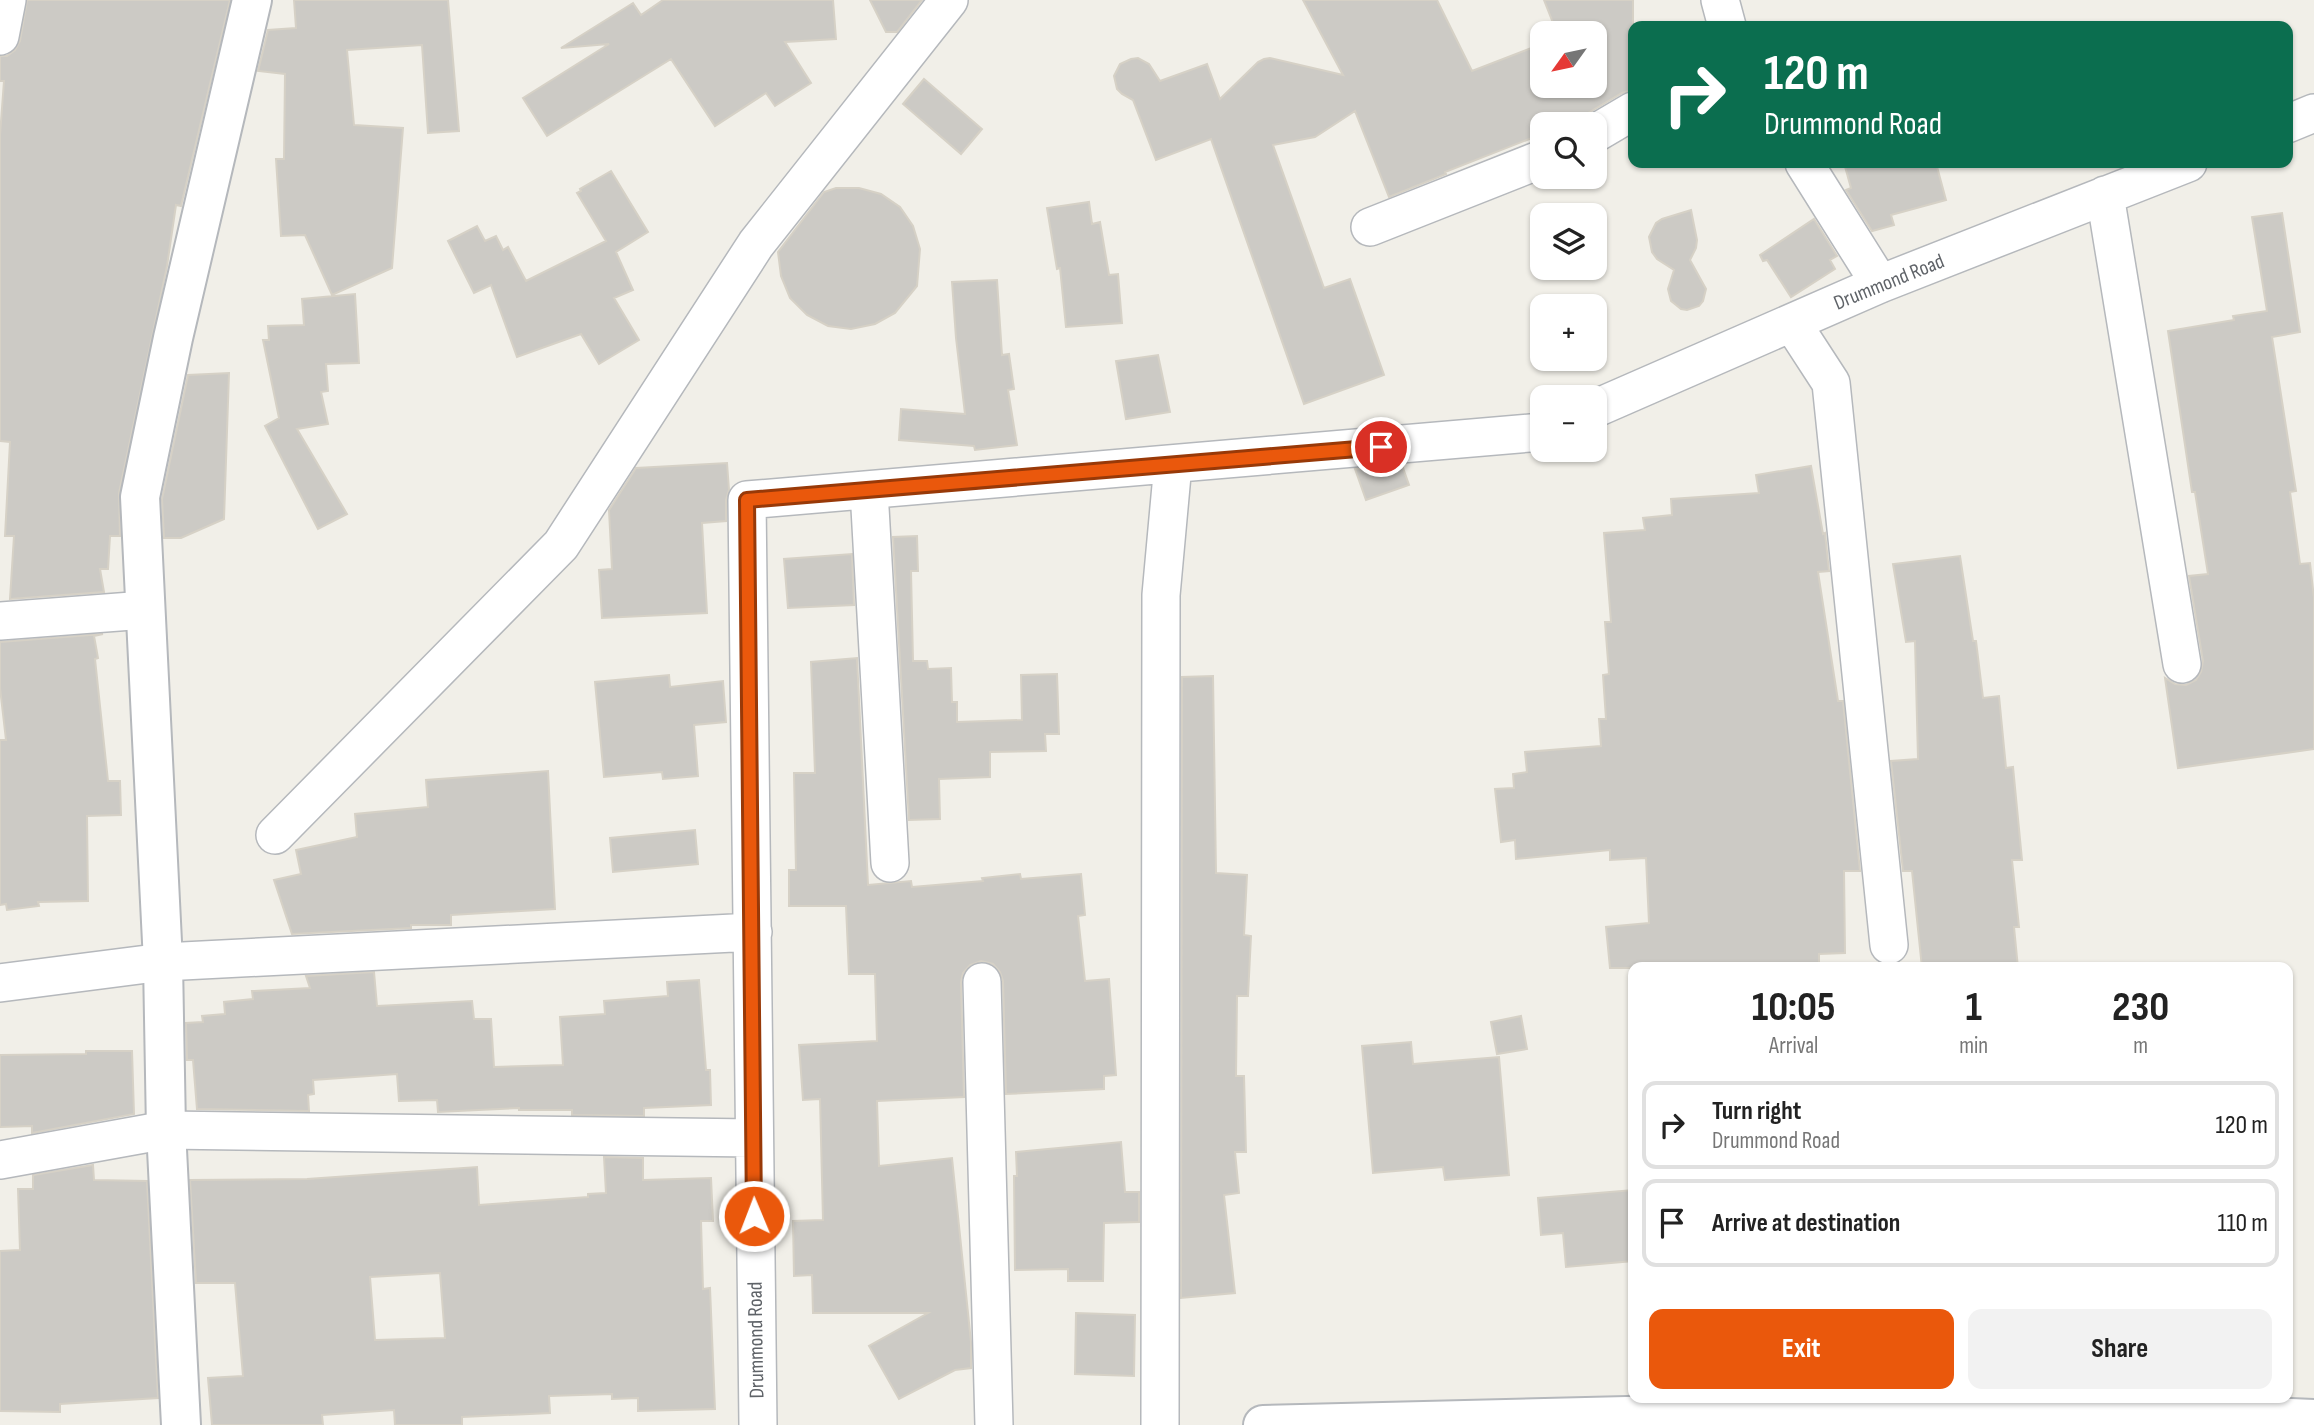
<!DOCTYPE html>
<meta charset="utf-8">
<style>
:root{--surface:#fff;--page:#f2f2f2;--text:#222;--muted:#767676;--line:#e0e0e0;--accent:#ea580c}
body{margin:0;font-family:"Sofia Sans Condensed",sans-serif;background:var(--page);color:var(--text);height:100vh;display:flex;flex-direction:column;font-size:26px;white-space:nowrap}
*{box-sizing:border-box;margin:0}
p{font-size:23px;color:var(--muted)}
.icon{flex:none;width:38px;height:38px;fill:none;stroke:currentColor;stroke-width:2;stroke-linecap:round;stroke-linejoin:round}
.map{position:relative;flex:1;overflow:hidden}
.details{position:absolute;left:1628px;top:962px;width:665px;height:441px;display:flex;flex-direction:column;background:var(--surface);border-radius:14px;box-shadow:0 2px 5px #0004}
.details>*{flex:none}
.guide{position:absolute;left:1628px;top:21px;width:665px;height:147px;border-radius:14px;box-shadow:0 2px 5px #0004;background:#0b6e4f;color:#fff;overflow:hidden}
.needle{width:46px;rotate:237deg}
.buttons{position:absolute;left:1530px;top:21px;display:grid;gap:14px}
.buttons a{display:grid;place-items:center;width:77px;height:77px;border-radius:14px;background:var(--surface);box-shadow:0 2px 5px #0004;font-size:35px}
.pin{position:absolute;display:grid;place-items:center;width:60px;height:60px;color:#fff;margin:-30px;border:4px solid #fff;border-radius:50%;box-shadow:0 2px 7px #0007}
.me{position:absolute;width:77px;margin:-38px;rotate:359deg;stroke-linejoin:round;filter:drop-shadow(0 0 5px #0008)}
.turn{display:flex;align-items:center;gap:24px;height:147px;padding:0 21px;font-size:32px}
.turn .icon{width:91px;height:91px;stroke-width:2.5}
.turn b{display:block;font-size:49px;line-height:60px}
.eta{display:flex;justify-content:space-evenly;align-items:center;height:119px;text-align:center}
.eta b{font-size:42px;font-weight:700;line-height:49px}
.cta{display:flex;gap:14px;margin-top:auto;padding:14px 21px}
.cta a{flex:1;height:80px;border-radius:14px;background:var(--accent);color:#fff;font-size:28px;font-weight:700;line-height:80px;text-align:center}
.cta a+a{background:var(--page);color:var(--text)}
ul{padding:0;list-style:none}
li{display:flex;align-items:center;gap:21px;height:88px;margin:0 14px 10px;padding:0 7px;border:4px solid var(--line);border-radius:14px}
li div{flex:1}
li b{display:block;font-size:26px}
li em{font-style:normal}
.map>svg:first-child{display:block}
.building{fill:#cccac5;stroke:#d6d1c6;stroke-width:2;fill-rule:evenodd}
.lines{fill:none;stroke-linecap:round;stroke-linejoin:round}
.minor-casing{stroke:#b5b8bc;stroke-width:40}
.tertiary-casing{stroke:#b5b8bc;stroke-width:42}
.minor{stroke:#fff;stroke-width:37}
.tertiary{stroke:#fff;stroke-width:38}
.route-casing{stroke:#983908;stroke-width:18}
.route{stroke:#ea580c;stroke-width:12}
.labels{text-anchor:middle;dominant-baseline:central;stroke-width:5;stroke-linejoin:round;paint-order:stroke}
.street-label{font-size:21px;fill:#5f6368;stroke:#fff}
</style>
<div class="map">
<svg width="2314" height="1425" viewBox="0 0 2314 1425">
<rect width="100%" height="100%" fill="#f1efe8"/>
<path class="building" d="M 27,0 L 230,0 L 181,206 L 176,205 L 167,266 L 119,493 L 120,536 L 110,536 L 108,569 L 100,569 L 104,592 L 10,599 L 14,536 L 5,536 L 10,442 L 0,441 L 0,135 L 4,81 L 0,81 L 0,56 L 7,56 L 15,50 L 20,41 Z
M 294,0 L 448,0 L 459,131 L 428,133 L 422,45 L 347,50 L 354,125 L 403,128 L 392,268 L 332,295 L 305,235 L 281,236 L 276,159 L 284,159 L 285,74 L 258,71 L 268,30 L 296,28 Z
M 663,0 L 833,0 L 836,39 L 785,42 L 811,83 L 775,106 L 766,93 L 715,126 L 671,59 L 547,136 L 523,98 L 609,44 L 561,48 L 633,3 L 641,15 Z
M 870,0 L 922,0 L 897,32 L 886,32 Z
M 1303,0 L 1437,0 L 1472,71 L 1542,44 L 1542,86 L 1594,86 L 1594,33 L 1557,33 L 1544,0 L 1633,0 L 1633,90 L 1622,93 L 1583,116 L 1575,124 L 1542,124 L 1542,134 L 1445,172 L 1446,174 L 1389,197 L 1355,111 L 1315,137 L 1273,145 L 1324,288 L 1350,279 L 1384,375 L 1304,404 L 1211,139 L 1156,160 L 1133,100 L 1122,94 L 1117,89 L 1114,76 L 1120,64 L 1131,59 L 1138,58 L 1149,64 L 1160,81 L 1207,64 L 1220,99 L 1258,62 L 1264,59 L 1270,58 L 1343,75 Z
M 924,79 L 982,129 L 961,154 L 903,104 Z
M 1844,163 L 1936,163 L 1946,200 L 1891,215 L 1894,225 L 1872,231 L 1846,190 L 1851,188 Z
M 611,171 L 648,232 L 616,252 L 633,290 L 614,298 L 639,340 L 599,364 L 581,334 L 517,357 L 491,285 L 474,293 L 448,241 L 477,226 L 485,241 L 496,236 L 503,250 L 508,247 L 526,281 L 606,241 L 577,193 L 581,191 L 580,189 Z
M 836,188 L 859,188 L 881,194 L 900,207 L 913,226 L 920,249 L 917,286 L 895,313 L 875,324 L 851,329 L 828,326 L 807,315 L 790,298 L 781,276 L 778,252 L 824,192 Z
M 1089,202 L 1092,224 L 1100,222 L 1109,275 L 1118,274 L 1122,323 L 1066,327 L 1060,268 L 1057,269 L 1047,208 Z
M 1691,210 L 1697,240 L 1696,248 L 1690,260 L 1706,289 L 1703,301 L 1699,306 L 1687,310 L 1681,309 L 1671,301 L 1668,289 L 1674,270 L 1657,259 L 1652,252 L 1649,237 L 1656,223 L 1662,219 Z
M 2282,213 L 2300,332 L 2272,337 L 2296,491 L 2290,492 L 2300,564 L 2310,563 L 2314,598 L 2314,749 L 2178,768 L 2165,678 L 2175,684 L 2186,685 L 2196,680 L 2201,672 L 2203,661 L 2189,576 L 2208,574 L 2195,492 L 2192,492 L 2168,331 L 2234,320 L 2233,316 L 2267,311 L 2252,217 Z
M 1814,219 L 1837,256 L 1830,260 L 1835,269 L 1791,297 L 1767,260 L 1763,261 L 1760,255 Z
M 997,280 L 1002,355 L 1009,354 L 1014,389 L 1008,390 L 1017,445 L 975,450 L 974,446 L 899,440 L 901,409 L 965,414 L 956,338 L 952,282 Z
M 355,294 L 359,363 L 326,364 L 328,391 L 321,392 L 328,424 L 297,429 L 347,514 L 318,529 L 265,426 L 279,418 L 263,340 L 269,340 L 268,326 L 304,325 L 302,299 Z
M 1158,355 L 1170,412 L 1126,419 L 1116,361 Z
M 229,373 L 224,519 L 181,538 L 164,538 L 162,499 L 188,375 Z
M 727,463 L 729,490 L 726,500 L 726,521 L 702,523 L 707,613 L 602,618 L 599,570 L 612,569 L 609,510 L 636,468 Z
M 1402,465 L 1409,485 L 1366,500 L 1355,469 Z
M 1811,466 L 1823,534 L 1825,533 L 1829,571 L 1818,572 L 1838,701 L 1843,701 L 1860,871 L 1844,871 L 1845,953 L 1819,954 L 1819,968 L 1610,968 L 1606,927 L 1649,923 L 1646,858 L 1610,860 L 1610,850 L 1516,859 L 1515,840 L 1501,842 L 1495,789 L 1514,788 L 1513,774 L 1527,772 L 1525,752 L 1601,746 L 1599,719 L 1606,719 L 1603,675 L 1609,674 L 1605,622 L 1611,622 L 1604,533 L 1645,530 L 1643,518 L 1672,515 L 1671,499 L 1759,493 L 1756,475 Z
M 917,536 L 918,571 L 911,571 L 913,661 L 927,661 L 928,669 L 951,668 L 952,702 L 957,702 L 957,722 L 1022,720 L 1021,675 L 1057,674 L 1059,734 L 1045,734 L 1046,751 L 990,752 L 990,777 L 939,779 L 940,819 L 909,820 L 893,537 Z
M 852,554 L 854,605 L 788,608 L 784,559 Z
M 1960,556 L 1973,641 L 1976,641 L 1983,698 L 1999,696 L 2006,768 L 2013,767 L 2022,860 L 2012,860 L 2019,927 L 2014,927 L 2018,968 L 1922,968 L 1912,871 L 1903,871 L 1891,761 L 1918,759 L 1915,641 L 1906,642 L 1893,564 Z
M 103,634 L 94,636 L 98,658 L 95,659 L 108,781 L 120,781 L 121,815 L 87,816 L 88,901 L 38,902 L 39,906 L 7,910 L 6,904 L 0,905 L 0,740 L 6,740 L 0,688 L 0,642 Z
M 857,658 L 868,885 L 911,881 L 912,887 L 983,881 L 982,878 L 1020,874 L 1021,879 L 1081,874 L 1085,915 L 1078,916 L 1085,981 L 1109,979 L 1116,1075 L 1104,1076 L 1104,1089 L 1006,1094 L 1003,981 L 1000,972 L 993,964 L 981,961 L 970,965 L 963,973 L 961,982 L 964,1097 L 877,1101 L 879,1166 L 952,1158 L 971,1342 L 971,1368 L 955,1370 L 899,1399 L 869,1346 L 928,1313 L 813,1313 L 812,1275 L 794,1276 L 793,1221 L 823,1220 L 820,1099 L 803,1100 L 799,1045 L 877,1041 L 875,974 L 849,974 L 846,906 L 789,906 L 789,870 L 796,870 L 794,773 L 815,773 L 811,662 Z
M 669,675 L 670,687 L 723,681 L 726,722 L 694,725 L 698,776 L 663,779 L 662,772 L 604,777 L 595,682 Z
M 1213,676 L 1216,873 L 1247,875 L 1244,935 L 1251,936 L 1248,996 L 1237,996 L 1236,1076 L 1244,1076 L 1246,1152 L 1235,1152 L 1239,1193 L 1224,1195 L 1235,1293 L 1181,1298 L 1182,677 Z
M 548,771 L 555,909 L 451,915 L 451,925 L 411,925 L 411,928 L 292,934 L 274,880 L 301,874 L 296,850 L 357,837 L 355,814 L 428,807 L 426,780 Z
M 695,830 L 698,864 L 613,872 L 610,838 Z
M 374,972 L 377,1006 L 472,1001 L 474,1019 L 491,1019 L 494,1067 L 563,1065 L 560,1017 L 605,1014 L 604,1001 L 668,996 L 667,982 L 699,980 L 706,1070 L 710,1070 L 711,1105 L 644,1108 L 644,1116 L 572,1115 L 572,1110 L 519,1110 L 519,1108 L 438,1112 L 437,1100 L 399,1101 L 397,1074 L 313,1080 L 314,1094 L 308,1095 L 309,1111 L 197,1109 L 193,1060 L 187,1060 L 186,1023 L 203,1022 L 202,1016 L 225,1014 L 224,1002 L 253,999 L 252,991 L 310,988 L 306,976 Z
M 1521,1016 L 1527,1049 L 1497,1054 L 1491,1022 Z
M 1411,1042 L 1413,1064 L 1499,1057 L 1509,1175 L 1445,1180 L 1443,1167 L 1373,1173 L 1362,1046 Z
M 86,1051 L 132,1051 L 134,1114 L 32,1133 L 32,1126 L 0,1127 L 0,1055 L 86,1054 Z
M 1121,1142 L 1125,1192 L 1139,1192 L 1139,1222 L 1104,1223 L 1103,1281 L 1068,1281 L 1068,1269 L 1015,1270 L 1014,1176 L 1017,1176 L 1016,1152 Z
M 604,1157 L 643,1158 L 643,1180 L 711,1178 L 713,1221 L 701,1221 L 703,1289 L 710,1288 L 715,1409 L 638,1411 L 638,1398 L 612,1399 L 612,1394 L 549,1396 L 550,1413 L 462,1417 L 462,1425 L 395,1425 L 394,1410 L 322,1415 L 323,1425 L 212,1425 L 208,1378 L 243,1376 L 235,1283 L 196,1283 L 190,1180 L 307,1179 L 477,1167 L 479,1205 L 588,1197 L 588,1194 L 606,1193 ZM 440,1273 L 445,1338 L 375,1340 L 370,1277 Z
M 93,1165 L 94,1180 L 147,1181 L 158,1398 L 60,1404 L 60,1412 L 0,1411 L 0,1251 L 20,1250 L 18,1189 L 33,1189 L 33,1175 Z
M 1633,1190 L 1633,1261 L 1566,1267 L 1563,1233 L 1541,1235 L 1538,1198 Z
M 1076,1313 L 1135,1315 L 1134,1376 L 1075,1374 Z"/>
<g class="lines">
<g class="minor-casing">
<path id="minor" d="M 1720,0 L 1727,26
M 0,36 L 7,0
M 2287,124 L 2314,113
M 1594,134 L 1633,111
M 1804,163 L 1880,284
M 2105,195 L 2182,664
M 1370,227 L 1542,159
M 1792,323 L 1831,383 L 1889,945
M 1594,409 L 1880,284 L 2188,163
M 869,490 L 890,863
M 0,621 L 145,610
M 275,835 L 561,545 L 756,244 L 949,0
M 982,982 L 994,1425
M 0,983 L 163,962 L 753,932
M 0,1160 L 166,1130 L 753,1138
M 758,1425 L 747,500 L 1542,432
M 1160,1425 L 1161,595 L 1173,464"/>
</g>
<g class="tertiary-casing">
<path id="tertiary" d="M 181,1425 L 166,1130 L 163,962 L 140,497 L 173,338 L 252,0
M 1263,1425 L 2030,1406 L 2314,1419"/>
</g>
<use href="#minor" class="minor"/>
<use href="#tertiary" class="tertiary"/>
</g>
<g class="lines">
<g class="route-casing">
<path id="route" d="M 754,1216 L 747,500 L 1381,447"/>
</g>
<use href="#route" class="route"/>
</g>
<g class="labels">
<g class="street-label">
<text transform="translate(1889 282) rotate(-22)">Drummond Road</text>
<text transform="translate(756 1340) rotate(-91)">Drummond Road</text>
</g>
</g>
</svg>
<div class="buttons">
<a><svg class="needle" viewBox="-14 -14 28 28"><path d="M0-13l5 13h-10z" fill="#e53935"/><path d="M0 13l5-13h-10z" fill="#767676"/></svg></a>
<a><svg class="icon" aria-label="search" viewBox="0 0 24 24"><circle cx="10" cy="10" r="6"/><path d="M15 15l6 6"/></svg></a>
<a><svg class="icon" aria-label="layers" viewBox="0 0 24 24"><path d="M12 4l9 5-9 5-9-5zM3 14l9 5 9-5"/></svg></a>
<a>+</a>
<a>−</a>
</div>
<div class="pin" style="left:1381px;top:447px;background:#d93025"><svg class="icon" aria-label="arrive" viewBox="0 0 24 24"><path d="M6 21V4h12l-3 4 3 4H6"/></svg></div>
<svg class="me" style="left:754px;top:1216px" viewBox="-20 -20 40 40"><circle r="17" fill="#ea580c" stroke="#fff" stroke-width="3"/><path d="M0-11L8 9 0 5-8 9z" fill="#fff"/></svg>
<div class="guide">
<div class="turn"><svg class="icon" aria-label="right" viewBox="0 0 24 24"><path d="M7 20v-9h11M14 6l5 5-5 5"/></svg><div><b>120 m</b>Drummond Road</div></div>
</div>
<section class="details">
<div class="eta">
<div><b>10:05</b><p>Arrival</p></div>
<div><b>1</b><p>min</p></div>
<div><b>230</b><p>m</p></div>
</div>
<ul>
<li><svg class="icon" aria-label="right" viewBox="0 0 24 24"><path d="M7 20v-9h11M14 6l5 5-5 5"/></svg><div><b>Turn right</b><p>Drummond Road</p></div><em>120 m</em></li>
<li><svg class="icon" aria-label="arrive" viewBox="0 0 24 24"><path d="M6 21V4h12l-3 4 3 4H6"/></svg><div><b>Arrive at destination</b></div><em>110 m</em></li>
</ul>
<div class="cta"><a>Exit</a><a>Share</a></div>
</section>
</div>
